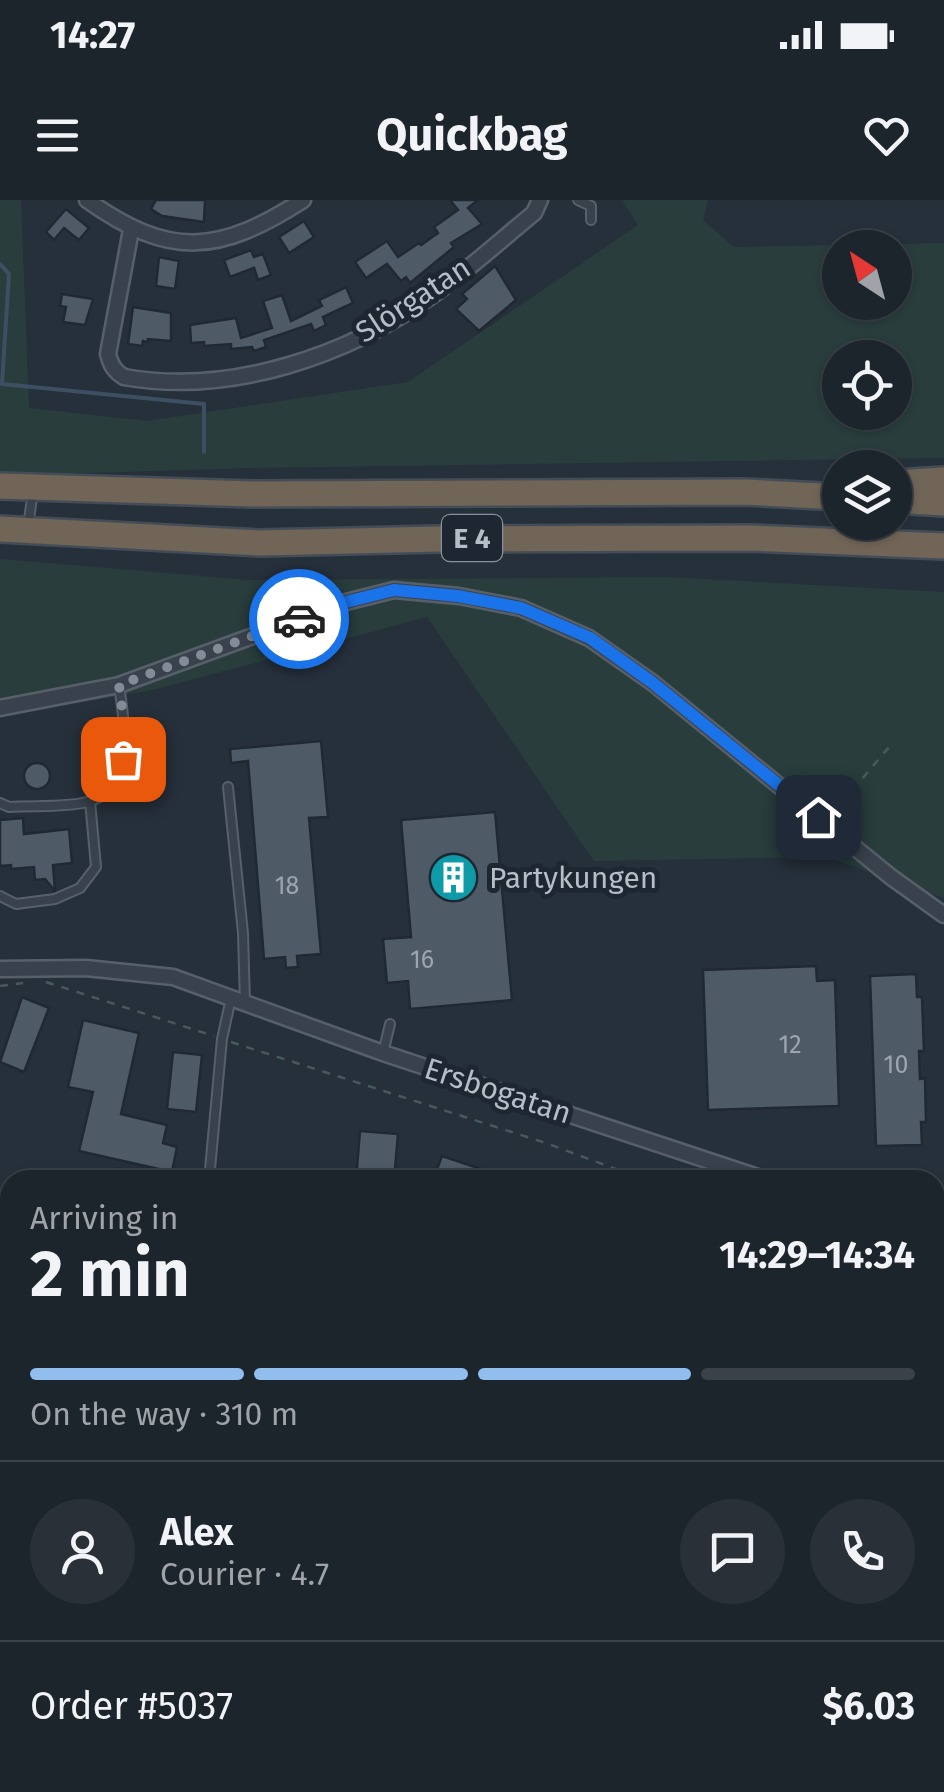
<!DOCTYPE html>
<html lang="en">
<head>
<meta charset="utf-8">
<style>
  :root { --surface:#1c242c; --page:#293038; --text:#f1f3f6; --muted:#a0a4a9; --line:#3a4148; --accent:#92bdef }
  body { margin:0; font-family:"Fira Sans",sans-serif; background:var(--page); color:var(--text); height:100vh; display:flex; flex-direction:column; font-size:38px; white-space:nowrap }
  * { box-sizing:border-box; margin:0 }
  p { font-size:32px; color:var(--muted) }
  .icon { flex:none; width:55px; height:55px; fill:none; stroke:currentColor; stroke-width:2; stroke-linecap:round; stroke-linejoin:round }
  .map { position:relative; flex:1; overflow:hidden }
  .drawer { position:absolute; left:0px; top:970px; width:945px; height:622px; display:flex; flex-direction:column; background:var(--surface); border-radius:30px 30px 0 0; box-shadow:0 2px 8px #0004,0 0 0 2px var(--line) }
  .drawer>* { flex:none }
  .needle { width:65px; rotate:324deg }
  .tools { position:absolute; left:822px; top:30px; display:grid; gap:20px }
  .tools a { display:grid; place-items:center; width:90px; height:90px; border-radius:50%; background:var(--surface); box-shadow:0 2px 8px #0004,0 0 0 2px var(--line); font-size:50px }
  .pin { position:absolute; display:grid; place-items:center; width:85px; height:85px; color:#fff; margin:-42px; border-radius:20px; box-shadow:0 5px 15px #0006 }
  .courier { position:absolute; display:grid; place-items:center; width:100px; height:100px; margin:-50px; border:8px solid #1a73e8; border-radius:50%; background:#fff; color:#222; box-shadow:0 2px 12px #0007 }
  .head em { font-style:normal; font-weight:700 }
  .head div { display:flex; flex-direction:column-reverse }
  .head { display:flex; align-items:center; justify-content:space-between; height:170px; padding:0 30px }
  h1 { font-size:65px; font-weight:700; line-height:75px }
  .bar { display:grid; grid-template-columns:repeat(4,1fr); gap:15px 10px; align-content:center; height:120px; padding:0 30px }
  .bar i { height:12px; border-radius:8px; background:var(--line) }
  .bar .current { background:var(--accent) }
  .bar p { grid-column:span 4 }
  .line { display:flex; align-items:center; gap:25px; padding:0 30px; border-top:2px solid var(--line) }
  .line div { flex:1 }
  .round { display:grid; place-items:center; flex:none; width:105px; height:105px; border-radius:52px; background:var(--page) }
  .status { display:flex; justify-content:space-between; align-items:center; height:70px; padding:0 50px; background:var(--surface); direction:ltr }
  .status svg { height:28px; fill:currentColor }
  header { display:flex; justify-content:space-between; align-items:center; height:130px; padding:0 30px; background:var(--surface); font-size:45px; font-weight:700 }
  .map>svg:first-child { display:block }
  .green { fill:#293d3d; fill-rule:evenodd }
  .lines { fill:none; stroke-linecap:round; stroke-linejoin:round }
  .stream { stroke:#3d4f63; stroke-width:4 }
  .building { fill:#4e5b67; stroke:#202933; stroke-width:2.5 }
  .service-casing { stroke:#57606a; stroke-width:12 }
  .minor-casing { stroke:#57606a; stroke-width:19 }
  .tertiary-casing { stroke:#57606a; stroke-width:22 }
  .motorway-casing { stroke:#444d57; stroke-width:30 }
  .path { stroke:#475a5b; stroke-width:2.5; stroke-dasharray:8 8; stroke-linecap:butt }
  .service { stroke:#39424c; stroke-width:8 }
  .minor { stroke:#39424c; stroke-width:14 }
  .tertiary { stroke:#39424c; stroke-width:18 }
  .motorway { stroke:#716557; stroke-width:25 }
  .done { stroke:#838c96; stroke-width:10; stroke-dasharray:0 18 }
  .route { stroke:#1a73e8; stroke-width:12 }
  .labels { text-anchor:middle; dominant-baseline:central; stroke-width:10; stroke-linejoin:round; paint-order:stroke }
  .number-label { font-size:25px; fill:#9ba4af }
  .shield { fill:#1e2731; stroke:#88909a; stroke-width:2.5 }
  .shield-label { font-size:28px; font-weight:bold; fill:#b5bdc7 }
  .street-label { font-size:30px; fill:#b5bdc7; stroke:#1e2731 }
  .poi-label { font-size:30px; fill:#b5bdc7; stroke:#1e2731; text-anchor:start }
</style>
</head>
<body>
<div class="status"><b>14:27</b><svg viewBox="0 0 49 12"><path d="M0 12V9h3v3zM5 12V6h3v6zM10 12V3h3v9zM15 12V0h3v12zM26 1h20v11H26zM47 4h2v5h-2z"/></svg></div>
<header><svg class="icon" aria-label="menu" viewBox="0 0 24 24"><path d="M4 6h16M4 12h16M4 18h16"/></svg>Quickbag<svg class="icon" aria-label="heart" viewBox="0 0 24 24"><path d="M12 20l-8-8c-3-5 5-10 8-4 3-6 11-1 8 4z"/></svg></header>
<div class="map">
<svg width="944" height="1592" viewBox="0 0 944 1592">
  <rect width="100%" height="100%" fill="#26303b"/>
  <g class="green">
    <path d="M 0,0 L 21,0 L 29,208 L 147,221 L 408,182 L 638,25 L 622,0 L 708,0 L 703,20 L 734,47 L 944,43 L 944,258 L 249,268 L 25,275 L 0,273 ZM 840,48 L 895,48 L 895,102 L 840,102 ZM 840,158 L 895,158 L 895,212 L 840,212 Z"/>
    <polygon points="0,359 249,380 667,377 944,392 944,698 827,657 594,661 427,417 157,489 0,517"/>
    <polygon points="0,1197 10,1214 10,1582 635,1582 650,1592 0,1592"/>
  </g>
  <g class="lines">
    <g class="stream">
      <polyline points="0,64 9,74 2,184 204,204 204,252"/>
      <polyline points="0,1447 4,1447"/>
    </g>
  </g>
  <g class="building">
    <polygon points="156,0 205,0 204,22 162,16 151,9"/>
    <polygon points="450,0 478,0 468,8 482,24 451,43 454,47 410,83 406,77 401,81 387,64 366,78 355,62 387,41 398,57 419,43 421,45 438,33 434,27 458,10"/>
    <polygon points="66,9 89,28 79,40 64,28 54,40 46,32"/>
    <polygon points="304,21 314,37 289,53 279,37"/>
    <polygon points="251,50 254,57 263,54 271,75 258,80 254,68 230,77 224,60"/>
    <polygon points="159,57 179,61 175,89 156,86"/>
    <polygon points="495,66 516,100 479,131 456,109 467,99 462,94"/>
    <polygon points="346,87 353,103 323,117 326,125 314,131 311,124 264,140 266,147 254,151 252,147 231,149 231,144 204,146 204,142 191,143 190,125 236,118 241,138 272,128 263,101 282,95 291,121 322,106 319,100"/>
    <polygon points="62,94 93,99 85,125 63,122 66,107 60,106"/>
    <polygon points="133,107 171,113 171,141 148,139 148,142 143,141 142,146 128,144"/>
    <polygon points="321,541 328,617 309,618 321,754 297,756 298,767 286,768 285,757 264,759 248,561 231,563 230,549"/>
    <circle cx="37" cy="576" r="13"/>
    <polygon points="495,612 512,800 410,809 408,781 387,783 383,739 411,737 401,620"/>
    <polygon points="23,618 24,634 69,629 72,663 53,665 55,691 45,679 35,680 34,667 11,669 11,665 0,666 0,620"/>
    <polygon points="816,766 817,781 835,780 839,906 708,910 703,770"/>
    <polygon points="916,774 917,797 922,797 924,851 919,851 920,879 925,878 926,922 921,922 922,945 876,946 870,776"/>
    <polygon points="22,797 49,808 24,872 0,862"/>
    <polygon points="83,820 139,833 121,914 167,925 163,943 177,947 172,972 79,951 93,892 68,887"/>
    <polygon points="173,852 202,855 196,912 167,909"/>
    <polygon points="360,931 398,934 394,980 356,980"/>
    <polygon points="442,956 508,978 507,980 433,980"/>
  </g>
  <g class="lines">
    <defs>
      <g id="service">
        <polyline points="578,0 591,6 591,20"/>
        <polyline points="28,327 33,291"/>
        <polyline points="228,587 243,733 245,803"/>
        <path d="M 0,603 L 9,607 C 33,605 63,608 87,602 C 137,589 124,522 119,485"/>
        <polyline points="0,696 16,704 55,699 80,688 96,667 90,601"/>
        <polyline points="383,853 390,824"/>
        <polyline points="209,980 222,839 231,798"/>
        <polyline points="0,1212 10,1217"/>
        <polyline points="935,1574 944,1560"/>
        <polyline points="79,1592 79,1582"/>
        <polyline points="923,1592 929,1582"/>
      </g>
      <g id="minor">
        <path d="M 87,0 C 170,59 219,54 303,0"/>
        <path d="M 131,30 L 108,154 C 111,165 114,171 124,177 C 230,196 347,156 433,95 C 468,70 501,40 534,13 L 540,0"/>
        <polyline points="0,508 119,485 346,402 394,390 459,396 521,408 589,438 653,483 891,677 944,715"/>
        <polyline points="0,769 86,768 173,777 383,853 767,980"/>
        <polyline points="935,1032 944,1035"/>
        <polyline points="935,1438 944,1407"/>
        <polyline points="935,1498 944,1507"/>
      </g>
      <g id="tertiary">
        <polyline points="0,1384 10,1399"/>
        <polyline points="185,1582 194,1592"/>
      </g>
      <g id="motorway">
        <polyline points="895,283 944,280"/>
        <polyline points="0,286 252,294 745,292 840,297"/>
        <polyline points="895,300 944,303"/>
        <polyline points="0,329 259,343 440,339 750,338 944,346"/>
      </g>
    </defs>
    <use href="#service" class="service-casing"/>
    <use href="#minor" class="minor-casing"/>
    <use href="#tertiary" class="tertiary-casing"/>
    <use href="#motorway" class="motorway-casing"/>
    <g class="path">
      <polyline points="849,623 856,586 889,547"/>
      <polyline points="46,782 214,836"/>
      <polyline points="0,786 23,783"/>
      <polyline points="231,842 546,943 645,980"/>
      <polyline points="935,1073 944,1076"/>
      <polyline points="361,1582 380,1592"/>
      <polyline points="583,1592 587,1582"/>
    </g>
    <use href="#service" class="service"/>
    <use href="#minor" class="minor"/>
    <use href="#tertiary" class="tertiary"/>
    <use href="#motorway" class="motorway"/>
  </g>
  <g class="lines">
    <polyline class="done" points="123,559 126,538 119,485 299,419"/>
    <polyline class="route" points="299,419 346,402 394,390 458,396 521,408 590,438 653,483 818,617"/>
  </g>
  <defs>
    <symbol id="building-disc" viewBox="-11 -11 22 22"><circle r="9.5" fill="#0f9aa8" stroke="#1e2731"/><path d="M-4-6H4V6H1V3H-1V6H-4ZM-2.5-4.3h1.7v1.8h-1.7ZM.8-4.3h1.7v1.8H.8ZM-2.5-1h1.7V.8h-1.7ZM.8-1h1.7V.8H.8Z" fill="#fff"/></symbol>
  </defs>
  <g fill-rule="evenodd">
    <use href="#building-disc" x="426" y="650" width="55" height="55"/>
  </g>
  <g class="labels">
    <g class="number-label">
      <text x="287" y="686">18</text>
      <text x="422" y="760">16</text>
      <text x="790" y="845">12</text>
      <text x="896" y="865">10</text>
    </g>
    <rect class="shield" x="442" y="315" width="60" height="46" rx="8"/>
    <g class="shield-label">
      <text x="472" y="338">E 4</text>
    </g>
    <g class="street-label">
      <text transform="translate(413 100) rotate(-33)">Slörgatan</text>
      <text transform="translate(498 891) rotate(18)">Ersbogatan</text>
    </g>
    <g class="poi-label">
      <text x="489" y="678">Partykungen</text>
    </g>
  </g>
</svg>
<div class="tools">
<a><svg class="needle" viewBox="-14 -14 28 28"><path d="M0-13l5 13h-10z" fill="#e53935"/><path d="M0 13l5-13h-10z" fill="#a0a4a9"/></svg></a>
<a><svg class="icon" aria-label="locate" viewBox="0 0 24 24"><circle cx="12" cy="12" r="6"/><path d="M12 2v4M12 18v4M2 12h4M18 12h4"/></svg></a>
<a><svg class="icon" aria-label="layers" viewBox="0 0 24 24"><path d="M12 4l9 5-9 5-9-5zM3 14l9 5 9-5"/></svg></a>
</div>
<div class="pin" style="left:123px;top:559px;background:#ea580c"><svg class="icon" aria-label="bag" viewBox="0 0 24 24"><path d="M5 8h14l-1 12H6zM9 8a3 3 0 0 1 6 0"/></svg></div>
<div class="pin" style="left:818px;top:617px;background:#1f2937"><svg class="icon" aria-label="home" viewBox="0 0 24 24"><path d="M3 11l9-7 9 7M6 9v11h12V9"/></svg></div>
<div class="courier" style="left:299px;top:419px"><svg class="icon" aria-label="car" viewBox="0 0 24 24"><path d="M5 17H2v-5l4-1 3-4h7l3 4 3 1v5h-3M9 17h6M6 11h13"/><circle cx="7" cy="17" r="2"/><circle cx="17" cy="17" r="2"/></svg></div>
<section class="drawer">
<div class="head"><div><h1>2 min</h1><p>Arriving in</p></div><em>14:29–14:34</em></div>
<div class="bar"><i class="current"></i><i class="current"></i><i class="current"></i><i></i><p>On the way · 310 m</p></div>
<div class="line" style="height:180px"><a class="round"><svg class="icon" aria-label="person" viewBox="0 0 24 24"><circle cx="12" cy="8" r="4"/><path d="M4 21q1-7 8-7t8 7"/></svg></a><div><b>Alex</b><p>Courier · 4.7</p></div><a class="round"><svg class="icon" aria-label="chat" viewBox="0 0 24 24"><path d="M4 5h16v11H9l-5 4z"/></svg></a><a class="round"><svg class="icon" aria-label="phone" viewBox="0 0 24 24"><path d="M5 4h4l2 5-3 2q2 4 5 5l2-3 5 2v4C11 20 4 13 5 4z"/></svg></a></div>
<div class="line" style="height:130px"><div>Order #5037</div><b>$6.03</b></div>
</section>
</div>
</body>
</html>
